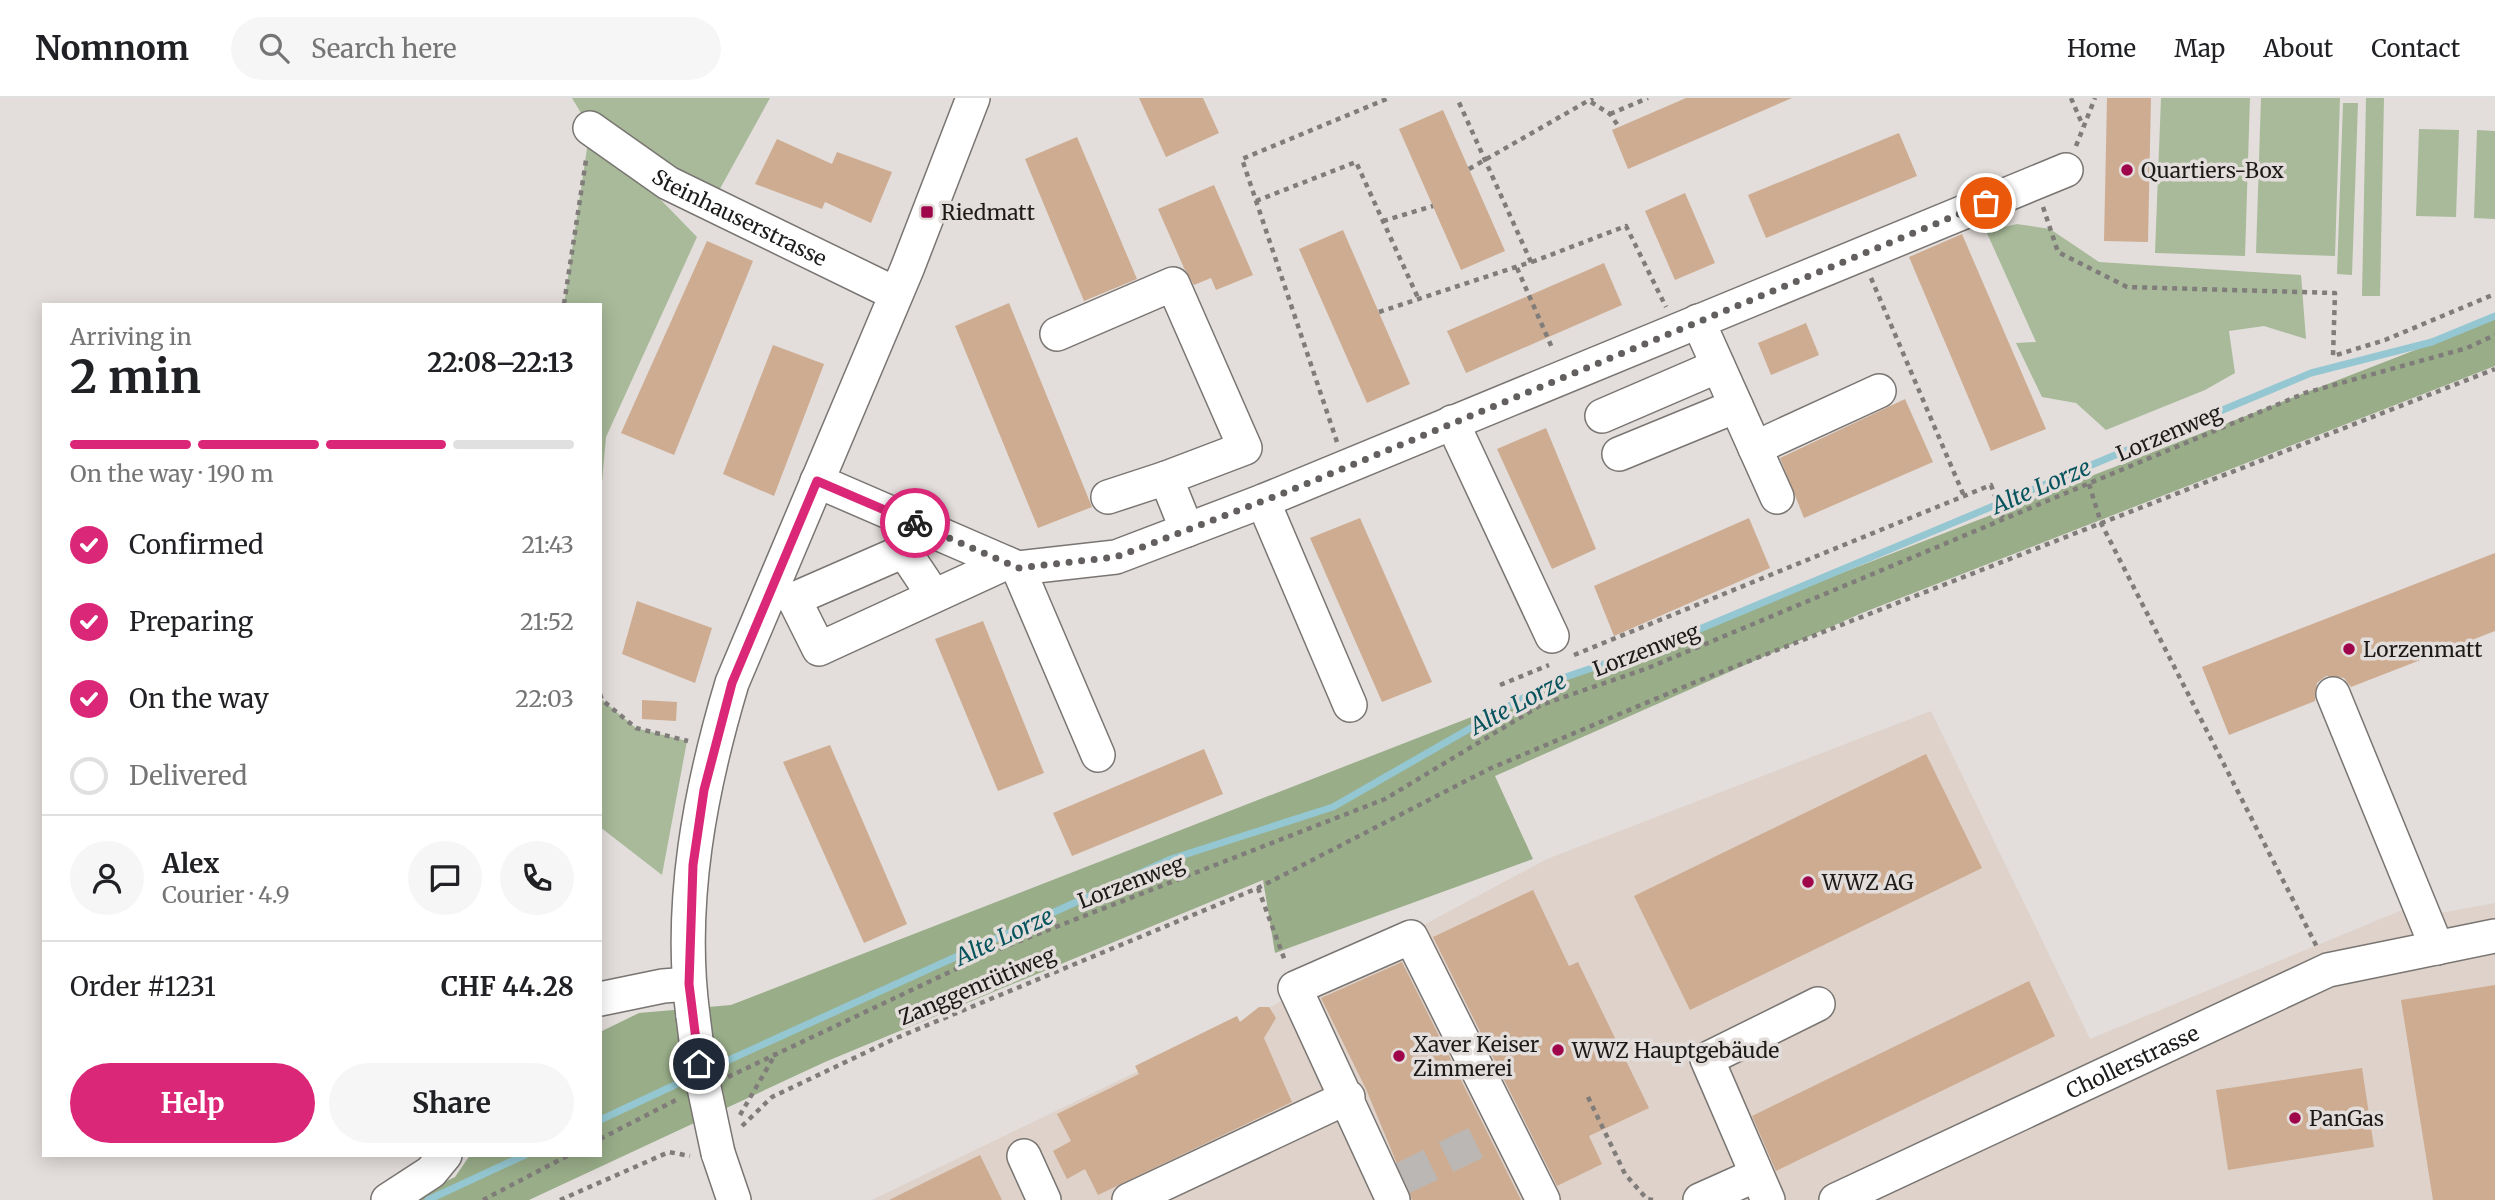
<!DOCTYPE html>
<html lang="en">
<head>
<meta charset="utf-8">
<style>
  :root { --surface:#fff; --page:#f6f6f6; --text:#202124; --muted:#757577; --line:#e0e0e0; --accent:#db2777 }
  body { margin:0; font-family:Merriweather,serif; background:var(--page); color:var(--text); height:100vh; display:flex; flex-direction:column; font-size:26px; white-space:nowrap }
  * { box-sizing:border-box; margin:0 }
  p { font-size:23px; color:var(--muted) }
  .icon { flex:none; width:38px; height:38px; fill:none; stroke:currentColor; stroke-width:2; stroke-linecap:round; stroke-linejoin:round }
  .map { position:relative; flex:1; overflow:hidden }
  .panel { position:absolute; left:42px; top:205px; width:560px; height:854px; display:flex; flex-direction:column; background:var(--surface); border-radius:0px; box-shadow:0 4px 18px #0003 }
  .panel>* { flex:none }
  .pin { position:absolute; display:grid; place-items:center; width:60px; height:60px; color:#fff; margin:-30px; border:4px solid #fff; border-radius:50%; box-shadow:0 2px 7px #0007 }
  .courier { position:absolute; display:grid; place-items:center; width:70px; height:70px; margin:-35px; border:5px solid #db2777; border-radius:50%; background:#fff; color:#222; box-shadow:0 2px 9px #0007 }
  .overview em { font-style:normal; font-weight:700 }
  .overview div { display:flex; flex-direction:column-reverse }
  .overview { display:flex; align-items:center; justify-content:space-between; height:119px; padding:0 28px }
  h1 { font-size:46px; font-weight:700; line-height:52px }
  .bar { display:grid; grid-template-columns:repeat(4,1fr); gap:10px 7px; align-content:center; height:84px; padding:0 28px }
  .bar i { height:9px; border-radius:5px; background:var(--line) }
  .bar .selected { background:var(--accent) }
  .bar p { grid-column:span 4 }
  .line { display:flex; align-items:center; gap:18px; padding:0 28px; border-top:2px solid var(--line) }
  .line div { flex:1 }
  .round { display:grid; place-items:center; flex:none; width:74px; height:74px; border-radius:37px; background:var(--page) }
  ol { padding:0 28px; list-style:none }
  li { display:flex; align-items:center; gap:21px; height:77px }
  li p { margin-inline-start:auto }
  li .icon { padding:7px; border-radius:50%; background:var(--accent); color:#fff; stroke-width:4 }
  li:last-child { color:var(--muted) }
  li i { width:38px; height:38px; border:4px solid var(--line); border-radius:50% }
  .primary-button { display:flex; gap:14px; margin-top:auto; padding:14px 28px }
  .primary-button a { flex:1; height:80px; border-radius:42px; background:var(--accent); color:#fff; font-size:28px; font-weight:700; line-height:80px; text-align:center }
  .primary-button a+a { background:var(--page); color:var(--text) }
  header { display:flex; align-items:center; gap:42px; box-sizing:border-box; height:98px; padding:0 35px; background:var(--surface); border-bottom:2px solid var(--line) }
  header strong { font-size:33px }
  nav { display:flex; gap:38px; margin-inline-start:auto; font-size:24px }
  .search { width:490px; height:63px; background:var(--page); display:flex; align-items:center; gap:18px; box-sizing:border-box; padding:0 24px; border-radius:38px; color:var(--muted); font-size:26px }
  .map>svg:first-child { display:block }
  .built { fill:#ded2ca }
  .green { fill:#a8ba9a }
  .forest { fill:#99ad89 }
  .lines { fill:none; stroke-linecap:round; stroke-linejoin:round }
  .stream { stroke:#94c7d1; stroke-width:7 }
  .building { fill:#ceac91 }
  .minor-tunnel { stroke:#bbb7b4; stroke-width:33; stroke-dasharray:33 17; stroke-linecap:butt }
  .minor-casing { stroke:#797572; stroke-width:36 }
  .path { stroke:#7f7c7a; stroke-width:4.5; stroke-dasharray:5 5; stroke-linecap:butt }
  .minor { stroke:#fff; stroke-width:33 }
  .minor-bridge-casing { stroke:#797572; stroke-width:36; stroke-linecap:butt }
  .minor-bridge { stroke:#fff; stroke-width:33 }
  .done { stroke:#625f5e; stroke-width:7; stroke-dasharray:0 12.6 }
  .route { stroke:#db2777; stroke-width:9 }
  .poi-dot { fill:#9f054b; stroke:#e3dedb; stroke-width:2.5 }
  .labels { text-anchor:middle; dominant-baseline:central; stroke-width:7; stroke-linejoin:round; paint-order:stroke }
  .poi-label { font-size:21px; fill:#1d1b1a; stroke:#e3dedb; text-anchor:start }
  .street-label { font-size:21px; fill:#1d1b1a; stroke:#e3dedb }
  .water-label { font-size:23px; font-style:italic; fill:#07535e; stroke:#e3dedb }
</style>
</head>
<body>
<header>
<strong>Nomnom</strong>
<div class="search"><svg class="icon" aria-label="search" viewBox="0 0 24 24"><circle cx="10" cy="10" r="6"/><path d="M15 15l6 6"/></svg>Search here</div>
<nav><a>Home</a><a>Map</a><a>About</a><a>Contact</a></nav>
</header>
<div class="map">
<svg width="2495" height="1102" viewBox="0 0 2495 1102">
  <rect width="100%" height="100%" fill="#e3dedb"/>
  <polygon class="built" points="1931,613 2090,941 2412,808 2418,819 2495,805 2495,1102 872,1102 1270,909 1547,761"/>
  <g class="green">
    <polygon points="572,0 770,0 711,107 594,33 697,139 606,339 600,407 600,206 564,206 590,30"/>
    <polygon points="2161,0 2250,0 2245,158 2155,155"/>
    <polygon points="2261,0 2340,0 2335,158 2256,155"/>
    <polygon points="2366,0 2384,0 2380,198 2362,198"/>
    <polygon points="2343,5 2358,5 2352,177 2337,176"/>
    <polygon points="2419,31 2459,32 2456,119 2416,118"/>
    <polygon points="2477,32 2495,33 2495,121 2474,120"/>
    <polygon points="2017,126 2050,131 2099,164 2301,177 2306,241 2264,228 2229,233 2235,275 2205,292 2106,332 2076,305 2042,299 2016,245 2036,244 1986,133"/>
    <polygon points="600,596 602,602 636,630 687,643 662,777 600,729"/>
  </g>
  <polygon class="forest" points="2495,221 2495,268 1862,515 1495,678 1533,761 1275,855 1263,782 825,964 529,1102 406,1102 455,1079 470,1057 600,1057 600,934 639,915 731,907"/>
  <g class="lines">
    <g class="stream">
      <polyline points="709,971 1171,761 1333,709 1551,584 1671,543 2311,275 2432,244 2495,218"/>
      <polyline points="600,1022 692,979"/>
      <polyline points="428,1102 525,1057"/>
    </g>
  </g>
  <g class="building">
    <polygon points="1139,0 1203,0 1219,35 1166,59"/>
    <polygon points="1686,0 1792,0 1628,71 1612,32"/>
    <polygon points="2107,0 2151,0 2148,144 2104,143"/>
    <polygon points="1443,12 1505,153 1461,172 1399,31"/>
    <polygon points="1899,35 1917,78 1766,140 1748,97"/>
    <polygon points="1077,39 1137,181 1084,203 1025,61"/>
    <polygon points="777,41 832,66 837,54 892,74 871,125 825,104 822,111 755,86"/>
    <polygon points="1214,87 1253,177 1216,192 1211,180 1194,187 1184,170 1158,111"/>
    <polygon points="1685,95 1715,165 1675,182 1645,113"/>
    <polygon points="1343,132 1410,286 1367,305 1299,151"/>
    <polygon points="1962,136 2046,331 1991,353 1909,159"/>
    <polygon points="707,143 753,163 674,357 621,335"/>
    <polygon points="1604,165 1622,207 1466,275 1447,233"/>
    <polygon points="1009,205 1092,409 1038,430 955,228"/>
    <polygon points="1806,225 1819,257 1771,277 1758,245"/>
    <polygon points="773,247 824,266 774,398 723,376"/>
    <polygon points="1905,301 1933,364 1804,420 1780,360"/>
    <polygon points="1546,330 1596,451 1552,471 1497,351"/>
    <polygon points="1360,420 1432,584 1382,604 1310,440"/>
    <polygon points="1749,420 1770,470 1614,538 1594,488"/>
    <polygon points="2495,455 2495,533 2351,589 2344,580 2326,578 2317,585 2315,603 2229,637 2202,569"/>
    <polygon points="637,503 712,530 695,585 622,556"/>
    <polygon points="983,523 1044,675 998,693 935,541"/>
    <polygon points="642,602 677,604 676,623 642,621"/>
    <polygon points="830,647 907,826 864,845 783,664"/>
    <polygon points="1204,651 1223,696 1072,758 1053,715"/>
    <polygon points="1926,656 1982,770 1690,912 1634,798"/>
    <polygon points="1533,792 1569,868 1578,864 1649,1010 1589,1038 1602,1066 1557,1088 1433,839"/>
    <polygon points="1402,864 1521,1102 1412,1102 1366,991 1321,900"/>
    <polygon points="2029,883 2055,938 1776,1073 1752,1018"/>
    <polygon points="2495,887 2495,1102 2433,1102 2401,902"/>
    <polygon points="1259,909 1269,909 1276,920 1264,940 1292,1004 1098,1097 1085,1071 1067,1081 1053,1053 1071,1043 1057,1016 1139,976 1135,968 1237,918 1240,924"/>
    <polygon points="2362,970 2374,1049 2228,1072 2216,992"/>
    <polygon points="980,1057 1002,1102 889,1102"/>
  </g>
  <g class="lines">
    <polyline class="minor-tunnel" points="1401,1081 1494,1036"/>
    <defs>
      <g id="minor">
        <path id="s1" d="M 590,30 L 668,85 L 896,196"/>
        <polyline points="1698,223 1777,399"/>
        <polyline points="1057,236 1173,186 1245,350 1166,380 1187,432"/>
        <polyline points="1602,318 1718,268"/>
        <polyline points="1452,324 1552,538"/>
        <polyline points="1755,350 1879,293"/>
        <polyline points="1619,356 1736,308"/>
        <polyline points="817,383 1018,470 1116,459 1263,403 2066,72"/>
        <polyline points="1108,399 1166,380"/>
        <polyline points="1263,403 1350,607"/>
        <polyline points="1018,470 1098,657"/>
        <polyline points="934,498 904,453 794,501 819,551 1006,465"/>
        <polyline points="2333,596 2437,850"/>
        <polyline points="600,901 663,888 689,886"/>
        <path d="M 693,918 C 678,807 700,692 732,585 L 907,171 L 973,0"/>
        <polyline points="718,1055 734,1102"/>
        <polyline points="1024,1058 1044,1102"/>
        <polyline points="388,1102 431,1074 445,1057"/>
        <polyline points="1129,1102 1348,999"/>
        <polyline points="1393,1102 1295,890 1411,839 1543,1102"/>
        <polyline points="1700,1102 1756,1077"/>
        <polyline points="1768,1102 1707,961 1818,906"/>
        <path id="s2" d="M 1836,1102 L 2328,872 L 2495,838"/>
      </g>
    </defs>
    <use href="#minor" class="minor-casing"/>
    <g class="path">
      <polyline points="2071,0 2083,28"/>
      <polyline points="1591,4 1610,16 1619,29"/>
      <polyline points="1610,16 1648,0"/>
      <polyline points="2076,48 2095,0"/>
      <polyline points="1469,71 1593,0"/>
      <polyline points="1256,103 1356,64 1419,202"/>
      <polyline points="2043,109 2058,154 2127,189 2335,195 2333,258 2385,242 2495,196"/>
      <polyline points="1383,123 1433,108"/>
      <polyline points="1532,164 1626,128 1666,209"/>
      <polyline points="1517,170 1553,252"/>
      <polyline points="1871,180 1964,398"/>
      <polyline points="564,206 586,62"/>
      <polyline points="1379,214 1531,164 1457,0"/>
      <polyline points="1337,344 1242,61 1389,0"/>
      <polyline points="2089,386 2101,425 2317,849"/>
      <polyline points="1574,557 1991,387 2003,420"/>
      <polyline points="1500,587 1549,567"/>
      <polyline points="600,596 602,602 636,630 688,643"/>
      <polyline points="1258,790 1285,863"/>
      <polyline points="728,979 994,853 1385,701 1541,607 1648,570 2305,295 2467,250 2495,237"/>
      <polyline points="1588,999 1625,1076 1647,1101 1653,1102"/>
      <polyline points="740,1017 776,955"/>
      <polyline points="742,1028 772,999 894,941 1258,790 1489,671 1698,583 2495,271"/>
      <polyline points="600,1041 678,1001"/>
      <polyline points="483,1102 569,1057"/>
      <polyline points="560,1102 669,1054 690,1058"/>
    </g>
    <use href="#minor" class="minor"/>
    <defs>
      <polyline id="minor-bridge" points="693,918 699,966 718,1055"/>
    </defs>
    <use href="#minor-bridge" class="minor-bridge-casing"/>
    <use href="#minor-bridge" class="minor-bridge"/>
  </g>
  <g class="lines">
    <polyline class="done" points="915,425 1018,470 1116,459 1284,395 1986,105"/>
    <polyline class="route" points="699,966 689,886 693,767 704,692 732,585 817,383 915,425"/>
  </g>
  <g class="poi-dot">
    <circle cx="2127" cy="72" r="7"/>
    <rect x="920" y="107" width="14" height="14" rx="3.5"/>
    <circle cx="2349" cy="551" r="7"/>
    <circle cx="1808" cy="784" r="7"/>
    <circle cx="1558" cy="952" r="7"/>
    <circle cx="1399" cy="958" r="7"/>
    <circle cx="2295" cy="1020" r="7"/>
  </g>
  <g class="labels">
    <g class="poi-label">
      <text x="2141" y="72">Quartiers-Box</text>
      <text x="941" y="114">Riedmatt</text>
      <text x="2363" y="551">Lorzenmatt</text>
      <text x="1822" y="784">WWZ AG</text>
      <text x="1413" y="946">Xaver Keiser<tspan x="1413" dy="24">Zimmerei</tspan></text>
      <text x="1572" y="952">WWZ Hauptgebäude</text>
      <text x="2309" y="1020">PanGas</text>
    </g>
    <g class="street-label">
      <text stroke="none"><textPath href="#s1" startOffset="175">Steinhauserstrasse</textPath></text>
      <text transform="translate(2169 335) rotate(-23)">Lorzenweg</text>
      <text transform="translate(1646 552) rotate(-21)">Lorzenweg</text>
      <text transform="translate(1131 784) rotate(-21)">Lorzenweg</text>
      <text transform="translate(977 888) rotate(-23)">Zanggenrütiweg</text>
      <text stroke="none"><textPath href="#s2" startOffset="327">Chollerstrasse</textPath></text>
    </g>
    <g class="water-label">
      <text transform="translate(2041 388) rotate(-23)">Alte Lorze</text>
      <text transform="translate(1518 605) rotate(-28)">Alte Lorze</text>
      <text transform="translate(1004 838) rotate(-25)">Alte Lorze</text>
    </g>
  </g>
</svg>
<div class="pin" style="left:1986px;top:105px;background:#ea580c"><svg class="icon" aria-label="bag" viewBox="0 0 24 24"><path d="M5 8h14l-1 12H6zM9 8a3 3 0 0 1 6 0"/></svg></div>
<div class="pin" style="left:699px;top:966px;background:#1f2937"><svg class="icon" aria-label="home" viewBox="0 0 24 24"><path d="M3 11l9-7 9 7M6 9v11h12V9"/></svg></div>
<div class="courier" style="left:915px;top:425px"><svg class="icon" aria-label="bike" viewBox="0 0 24 24"><circle cx="6" cy="16" r="4"/><circle cx="18" cy="16" r="4"/><path d="M6 16l4-8h5l3 8M10 8l3 8H6M13 5h3"/></svg></div>
<section class="panel">
<div class="overview"><div><h1>2 min</h1><p>Arriving in</p></div><em>22:08–22:13</em></div>
<div class="bar"><i class="selected"></i><i class="selected"></i><i class="selected"></i><i></i><p>On the way · 190 m</p></div>
<ol>
<li><svg class="icon" aria-label="check" viewBox="0 0 24 24"><path d="M5 12l5 5 9-10"/></svg>Confirmed<p>21:43</p></li>
<li><svg class="icon" aria-label="check" viewBox="0 0 24 24"><path d="M5 12l5 5 9-10"/></svg>Preparing<p>21:52</p></li>
<li><svg class="icon" aria-label="check" viewBox="0 0 24 24"><path d="M5 12l5 5 9-10"/></svg>On the way<p>22:03</p></li>
<li><i></i>Delivered</li>
</ol>
<div class="line" style="height:126px"><a class="round"><svg class="icon" aria-label="person" viewBox="0 0 24 24"><circle cx="12" cy="8" r="4"/><path d="M4 21q1-7 8-7t8 7"/></svg></a><div><b>Alex</b><p>Courier · 4.9</p></div><a class="round"><svg class="icon" aria-label="chat" viewBox="0 0 24 24"><path d="M4 5h16v11H9l-5 4z"/></svg></a><a class="round"><svg class="icon" aria-label="phone" viewBox="0 0 24 24"><path d="M5 4h4l2 5-3 2q2 4 5 5l2-3 5 2v4C11 20 4 13 5 4z"/></svg></a></div>
<div class="line" style="height:91px"><div>Order #1231</div><b>CHF 44.28</b></div>
<div class="primary-button"><a>Help</a><a>Share</a></div>
</section>
</div>
</body>
</html>
